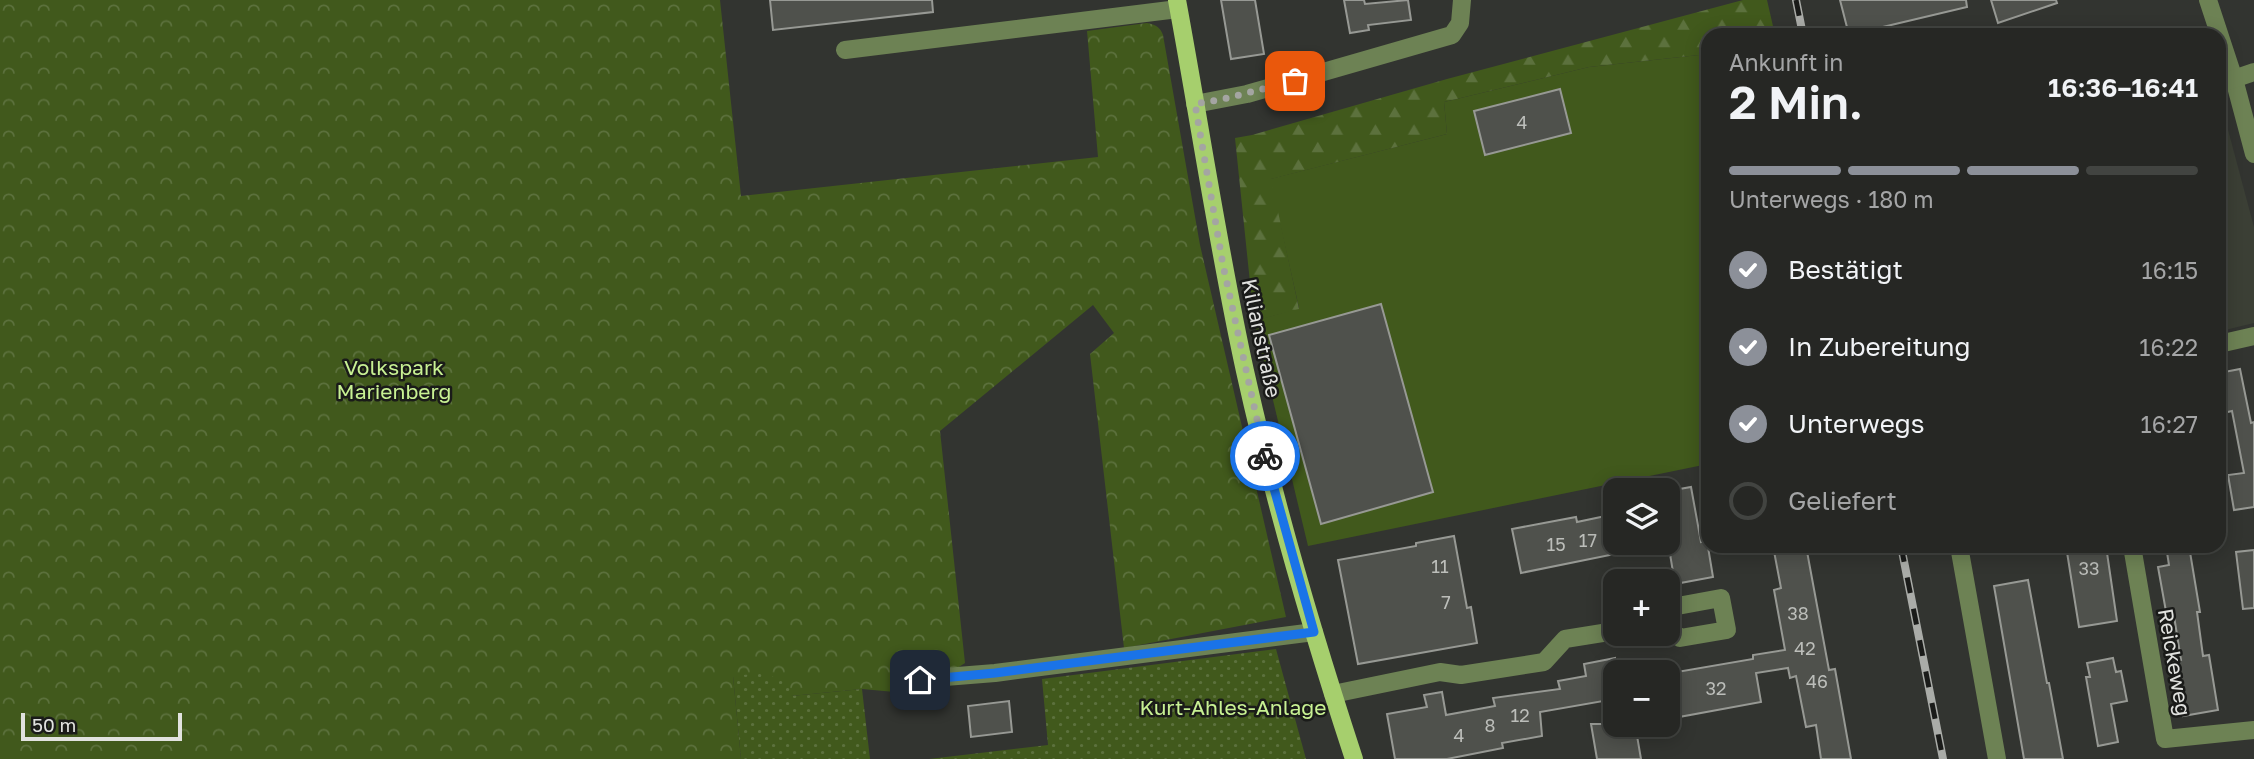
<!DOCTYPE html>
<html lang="de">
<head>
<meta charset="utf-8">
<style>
  :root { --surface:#262724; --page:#2e2f2c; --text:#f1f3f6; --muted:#a4a5a6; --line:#424441; --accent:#8c9099 }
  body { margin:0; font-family:"Golos Text",sans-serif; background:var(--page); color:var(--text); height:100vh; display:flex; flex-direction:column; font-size:26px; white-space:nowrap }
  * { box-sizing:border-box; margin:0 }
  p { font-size:23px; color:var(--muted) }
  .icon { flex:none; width:38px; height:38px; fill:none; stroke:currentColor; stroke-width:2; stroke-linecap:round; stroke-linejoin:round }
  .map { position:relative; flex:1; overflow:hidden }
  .sheet { position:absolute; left:1701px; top:28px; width:525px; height:525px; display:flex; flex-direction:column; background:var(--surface); border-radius:21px; box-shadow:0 4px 18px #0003,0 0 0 2px var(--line) }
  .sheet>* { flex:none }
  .buttons { position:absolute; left:1603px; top:478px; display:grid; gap:14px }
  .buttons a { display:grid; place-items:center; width:77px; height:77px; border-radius:14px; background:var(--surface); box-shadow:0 4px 18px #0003,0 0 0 2px var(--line); font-size:35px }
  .scale { position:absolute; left:21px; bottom:18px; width:161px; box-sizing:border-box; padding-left:7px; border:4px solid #e1e2df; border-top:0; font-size:19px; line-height:24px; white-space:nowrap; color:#e1e2df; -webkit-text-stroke:5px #1a1b19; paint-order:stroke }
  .pin { position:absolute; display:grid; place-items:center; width:60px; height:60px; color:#fff; margin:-30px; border-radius:14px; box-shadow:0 4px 10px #0006 }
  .courier { position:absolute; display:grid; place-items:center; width:70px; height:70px; margin:-35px; border:5px solid #1a73e8; border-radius:50%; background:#fff; color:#222; box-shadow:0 2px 9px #0007 }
  .overview em { font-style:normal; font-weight:600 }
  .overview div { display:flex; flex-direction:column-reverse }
  .overview { display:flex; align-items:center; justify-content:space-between; height:119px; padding:0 28px }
  h1 { font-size:46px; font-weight:600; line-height:52px }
  .bar { display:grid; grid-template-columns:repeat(4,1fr); gap:10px 7px; align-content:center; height:84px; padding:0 28px }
  .bar i { height:9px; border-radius:5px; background:var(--line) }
  .bar .selected { background:var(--accent) }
  .bar p { grid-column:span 4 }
  ol { padding:0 28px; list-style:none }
  li { display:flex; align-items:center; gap:21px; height:77px }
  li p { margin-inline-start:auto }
  li .icon { padding:7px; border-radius:50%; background:var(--accent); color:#fff; stroke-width:4 }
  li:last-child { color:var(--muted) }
  li i { width:38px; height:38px; border:4px solid var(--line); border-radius:50% }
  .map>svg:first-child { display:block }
  .built { fill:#3b3f35 }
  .grass { fill:#41591c }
  .forest { fill:url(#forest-firs) }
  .park { fill:url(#park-crowns) }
  .garden { fill:url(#garden-dots) }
  .building { fill:#4f514c; stroke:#979994; stroke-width:2 }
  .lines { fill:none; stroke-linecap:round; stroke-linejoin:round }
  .minor { stroke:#6d8254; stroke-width:18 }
  .major { stroke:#a6cf6d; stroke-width:18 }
  .rail-casing { stroke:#aaaca8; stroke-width:8 }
  .rail { stroke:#1a1b19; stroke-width:5; stroke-dasharray:16; stroke-linecap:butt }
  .done { stroke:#a4a5a2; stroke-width:7; stroke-dasharray:0 12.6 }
  .route { stroke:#1a73e8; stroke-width:9 }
  .labels { text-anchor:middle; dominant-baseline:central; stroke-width:5; stroke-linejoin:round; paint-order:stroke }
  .number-label { font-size:18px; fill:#bcbeba }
  .street-label { font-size:21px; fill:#e1e2df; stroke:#1a1b19 }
  .park-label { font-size:21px; fill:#c8f193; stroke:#1a1b19 }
</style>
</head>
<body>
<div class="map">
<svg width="2254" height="759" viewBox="0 0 2254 759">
  <defs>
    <pattern id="forest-firs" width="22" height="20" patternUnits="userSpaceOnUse" patternTransform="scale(1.75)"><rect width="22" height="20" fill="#41591c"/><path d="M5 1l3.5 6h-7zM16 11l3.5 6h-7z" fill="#5c713d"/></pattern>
    <pattern id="park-crowns" width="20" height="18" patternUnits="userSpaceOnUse" patternTransform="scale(1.75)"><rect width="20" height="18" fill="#41591c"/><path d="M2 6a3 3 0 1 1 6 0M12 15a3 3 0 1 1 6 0" fill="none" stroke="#5c713d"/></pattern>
    <pattern id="garden-dots" width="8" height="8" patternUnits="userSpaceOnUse" patternTransform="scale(1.75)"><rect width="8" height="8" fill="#41591c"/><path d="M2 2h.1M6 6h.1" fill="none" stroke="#5c713d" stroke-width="1.8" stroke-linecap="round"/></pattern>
  </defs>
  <rect width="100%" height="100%" fill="#323430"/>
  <polygon class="built" points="2219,107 2223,111 2254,227 2254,323 2221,331 2219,323"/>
  <polygon class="grass" points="1708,54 1708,464 1308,546 1254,321 1299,308 1270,179 1447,134 1444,102 1589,67"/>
  <polygon class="forest" points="1743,0 1767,0 1775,35 1708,35 1708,54 1589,67 1444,102 1447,134 1271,179 1299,309 1254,321 1235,138 1252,135 1447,79"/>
  <path class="park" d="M 0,0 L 720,0 L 741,196 L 1098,157 L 1087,31 L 1147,23 C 1156,25 1160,27 1163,35 L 1200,245 L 1286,617 L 1124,648 L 1090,354 L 1114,333 L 1093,305 L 940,431 L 965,663 L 917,694 L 862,689 L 791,696 L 733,676 L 741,759 L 0,759 Z"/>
  <g class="garden">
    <polygon points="1276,649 1306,759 929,759 1048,745 1042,679"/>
    <polygon points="763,673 789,683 791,696 862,689 870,759 741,759 733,676"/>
  </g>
  <g class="building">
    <polygon points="770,0 932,0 933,12 773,30"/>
    <polygon points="1221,0 1255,0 1264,54 1231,59"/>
    <polygon points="1344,0 1364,0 1365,4 1408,0 1411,20 1368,25 1369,30 1350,33"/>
    <polygon points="1840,0 1966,0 1967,7 1849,35"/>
    <polygon points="1991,0 2056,0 2057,3 1998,23"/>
    <polygon points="1560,89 1571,133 1485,155 1474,111"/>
    <polygon points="1381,304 1433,492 1321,524 1269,335"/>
    <polygon points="2240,369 2251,423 2254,422 2254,507 2234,510 2228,475 2244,473 2232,411 2219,414 2219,373"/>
    <polygon points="1691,487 1701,542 1707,541 1713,577 1675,584 1668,542 1668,491"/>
    <polygon points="1615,514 1615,554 1521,573 1512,529 1576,517 1577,522"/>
    <polygon points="1454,536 1467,608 1471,607 1477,643 1358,664 1338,560 1416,546 1416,543"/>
    <polygon points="1773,546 1806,546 1829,670 1835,669 1851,759 1821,759 1816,725 1806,727 1796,676 1790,678 1788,668 1756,673 1761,702 1679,717 1671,673 1753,659 1753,655 1785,650 1774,590 1781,588"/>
    <polygon points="2066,546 2106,546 2117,621 2079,627"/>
    <polygon points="2166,546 2189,546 2200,612 2197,612 2203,656 2209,655 2218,710 2183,716 2174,661 2181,660 2174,616 2167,617 2158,567 2169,565"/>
    <polygon points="2254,550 2254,608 2243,609 2236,552"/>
    <polygon points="2028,580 2047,683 2049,683 2063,759 2024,759 1994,586"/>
    <polygon points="1615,658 1615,699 1540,712 1542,736 1502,743 1503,748 1447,759 1395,759 1387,714 1427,707 1424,695 1442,692 1446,715 1495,706 1493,698 1560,689 1558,681 1586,676 1584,664"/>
    <polygon points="2113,658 2116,672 2121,671 2127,701 2111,704 2118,742 2098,746 2086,677 2090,677 2087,663"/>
    <polygon points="1009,701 1012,732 971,737 968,706"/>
    <polygon points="1591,724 1635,724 1641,759 1597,759"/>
  </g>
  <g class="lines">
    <g class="minor">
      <polyline points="2208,0 2234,79 2254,154"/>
      <polyline points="845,50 1178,9"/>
      <polyline points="2219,84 2254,72"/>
      <polyline points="1195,104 1247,94 1452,35 1460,23 1462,0"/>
      <polyline points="2219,344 2254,336"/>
      <polyline points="1959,546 1997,759"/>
      <polyline points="2132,546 2165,739 2254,730"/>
      <polyline points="1668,613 1672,607 1721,598 1727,630 1680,638 1668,628"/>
      <polyline points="920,679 995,673 1314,632"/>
      <polyline points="1333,694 1440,672 1461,675 1544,662 1565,639 1615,631"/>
    </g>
    <path class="major" d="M 1177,0 C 1200,124 1218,248 1245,371 C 1274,502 1312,631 1354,759"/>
    <defs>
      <g id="rail">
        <polyline points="1796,0 1803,35"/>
        <polyline points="1901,546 1943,759"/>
      </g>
    </defs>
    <use href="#rail" class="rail-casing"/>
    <use href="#rail" class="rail"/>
  </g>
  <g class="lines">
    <polyline class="done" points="1265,456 1223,265 1195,104 1223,99 1295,81"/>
    <polyline class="route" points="920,680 995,673 1314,632 1265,456"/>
  </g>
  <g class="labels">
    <g class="number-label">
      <text x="1522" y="122">4</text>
      <text x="1588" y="540">17</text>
      <text x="1556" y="544">15</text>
      <text x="1440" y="566">11</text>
      <text x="2089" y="568">33</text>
      <text x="1446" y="602">7</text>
      <text x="1798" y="613">38</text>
      <text x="1805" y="648">42</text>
      <text x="1817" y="681">46</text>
      <text x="1716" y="688">32</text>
      <text x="1520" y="715">12</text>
      <text x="1490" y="725">8</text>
      <text x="1459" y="735">4</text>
    </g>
    <g class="street-label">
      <text transform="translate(1262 338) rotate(78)">Kilianstraße</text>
      <text transform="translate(2175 662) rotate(80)">Reickeweg</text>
    </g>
    <g class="park-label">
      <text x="394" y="367">Volkspark<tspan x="394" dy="24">Marienberg</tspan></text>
      <text x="1233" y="707">Kurt-Ahles-Anlage</text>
    </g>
  </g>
</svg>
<div class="buttons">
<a><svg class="icon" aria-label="layers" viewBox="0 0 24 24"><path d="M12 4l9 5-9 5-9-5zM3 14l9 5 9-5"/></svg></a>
<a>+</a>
<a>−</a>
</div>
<div class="scale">50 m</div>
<div class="pin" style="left:1295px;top:81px;background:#ea580c"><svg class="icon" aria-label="bag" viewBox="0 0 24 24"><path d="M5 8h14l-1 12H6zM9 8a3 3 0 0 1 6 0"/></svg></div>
<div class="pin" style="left:920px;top:680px;background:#1f2937"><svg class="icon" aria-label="home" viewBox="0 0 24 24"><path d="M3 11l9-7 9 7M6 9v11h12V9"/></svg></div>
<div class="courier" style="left:1265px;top:456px"><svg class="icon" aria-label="bike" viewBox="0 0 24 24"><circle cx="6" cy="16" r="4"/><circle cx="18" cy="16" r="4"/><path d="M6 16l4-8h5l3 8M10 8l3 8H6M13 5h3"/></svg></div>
<section class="sheet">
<div class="overview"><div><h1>2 Min.</h1><p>Ankunft in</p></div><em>16:36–16:41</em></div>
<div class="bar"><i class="selected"></i><i class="selected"></i><i class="selected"></i><i></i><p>Unterwegs · 180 m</p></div>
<ol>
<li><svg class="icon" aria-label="check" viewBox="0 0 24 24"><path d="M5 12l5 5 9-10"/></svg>Bestätigt<p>16:15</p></li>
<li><svg class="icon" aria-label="check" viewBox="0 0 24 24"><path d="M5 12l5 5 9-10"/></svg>In Zubereitung<p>16:22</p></li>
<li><svg class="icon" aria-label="check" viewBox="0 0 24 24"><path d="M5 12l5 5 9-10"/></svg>Unterwegs<p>16:27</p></li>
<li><i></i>Geliefert</li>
</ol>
</section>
</div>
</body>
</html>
